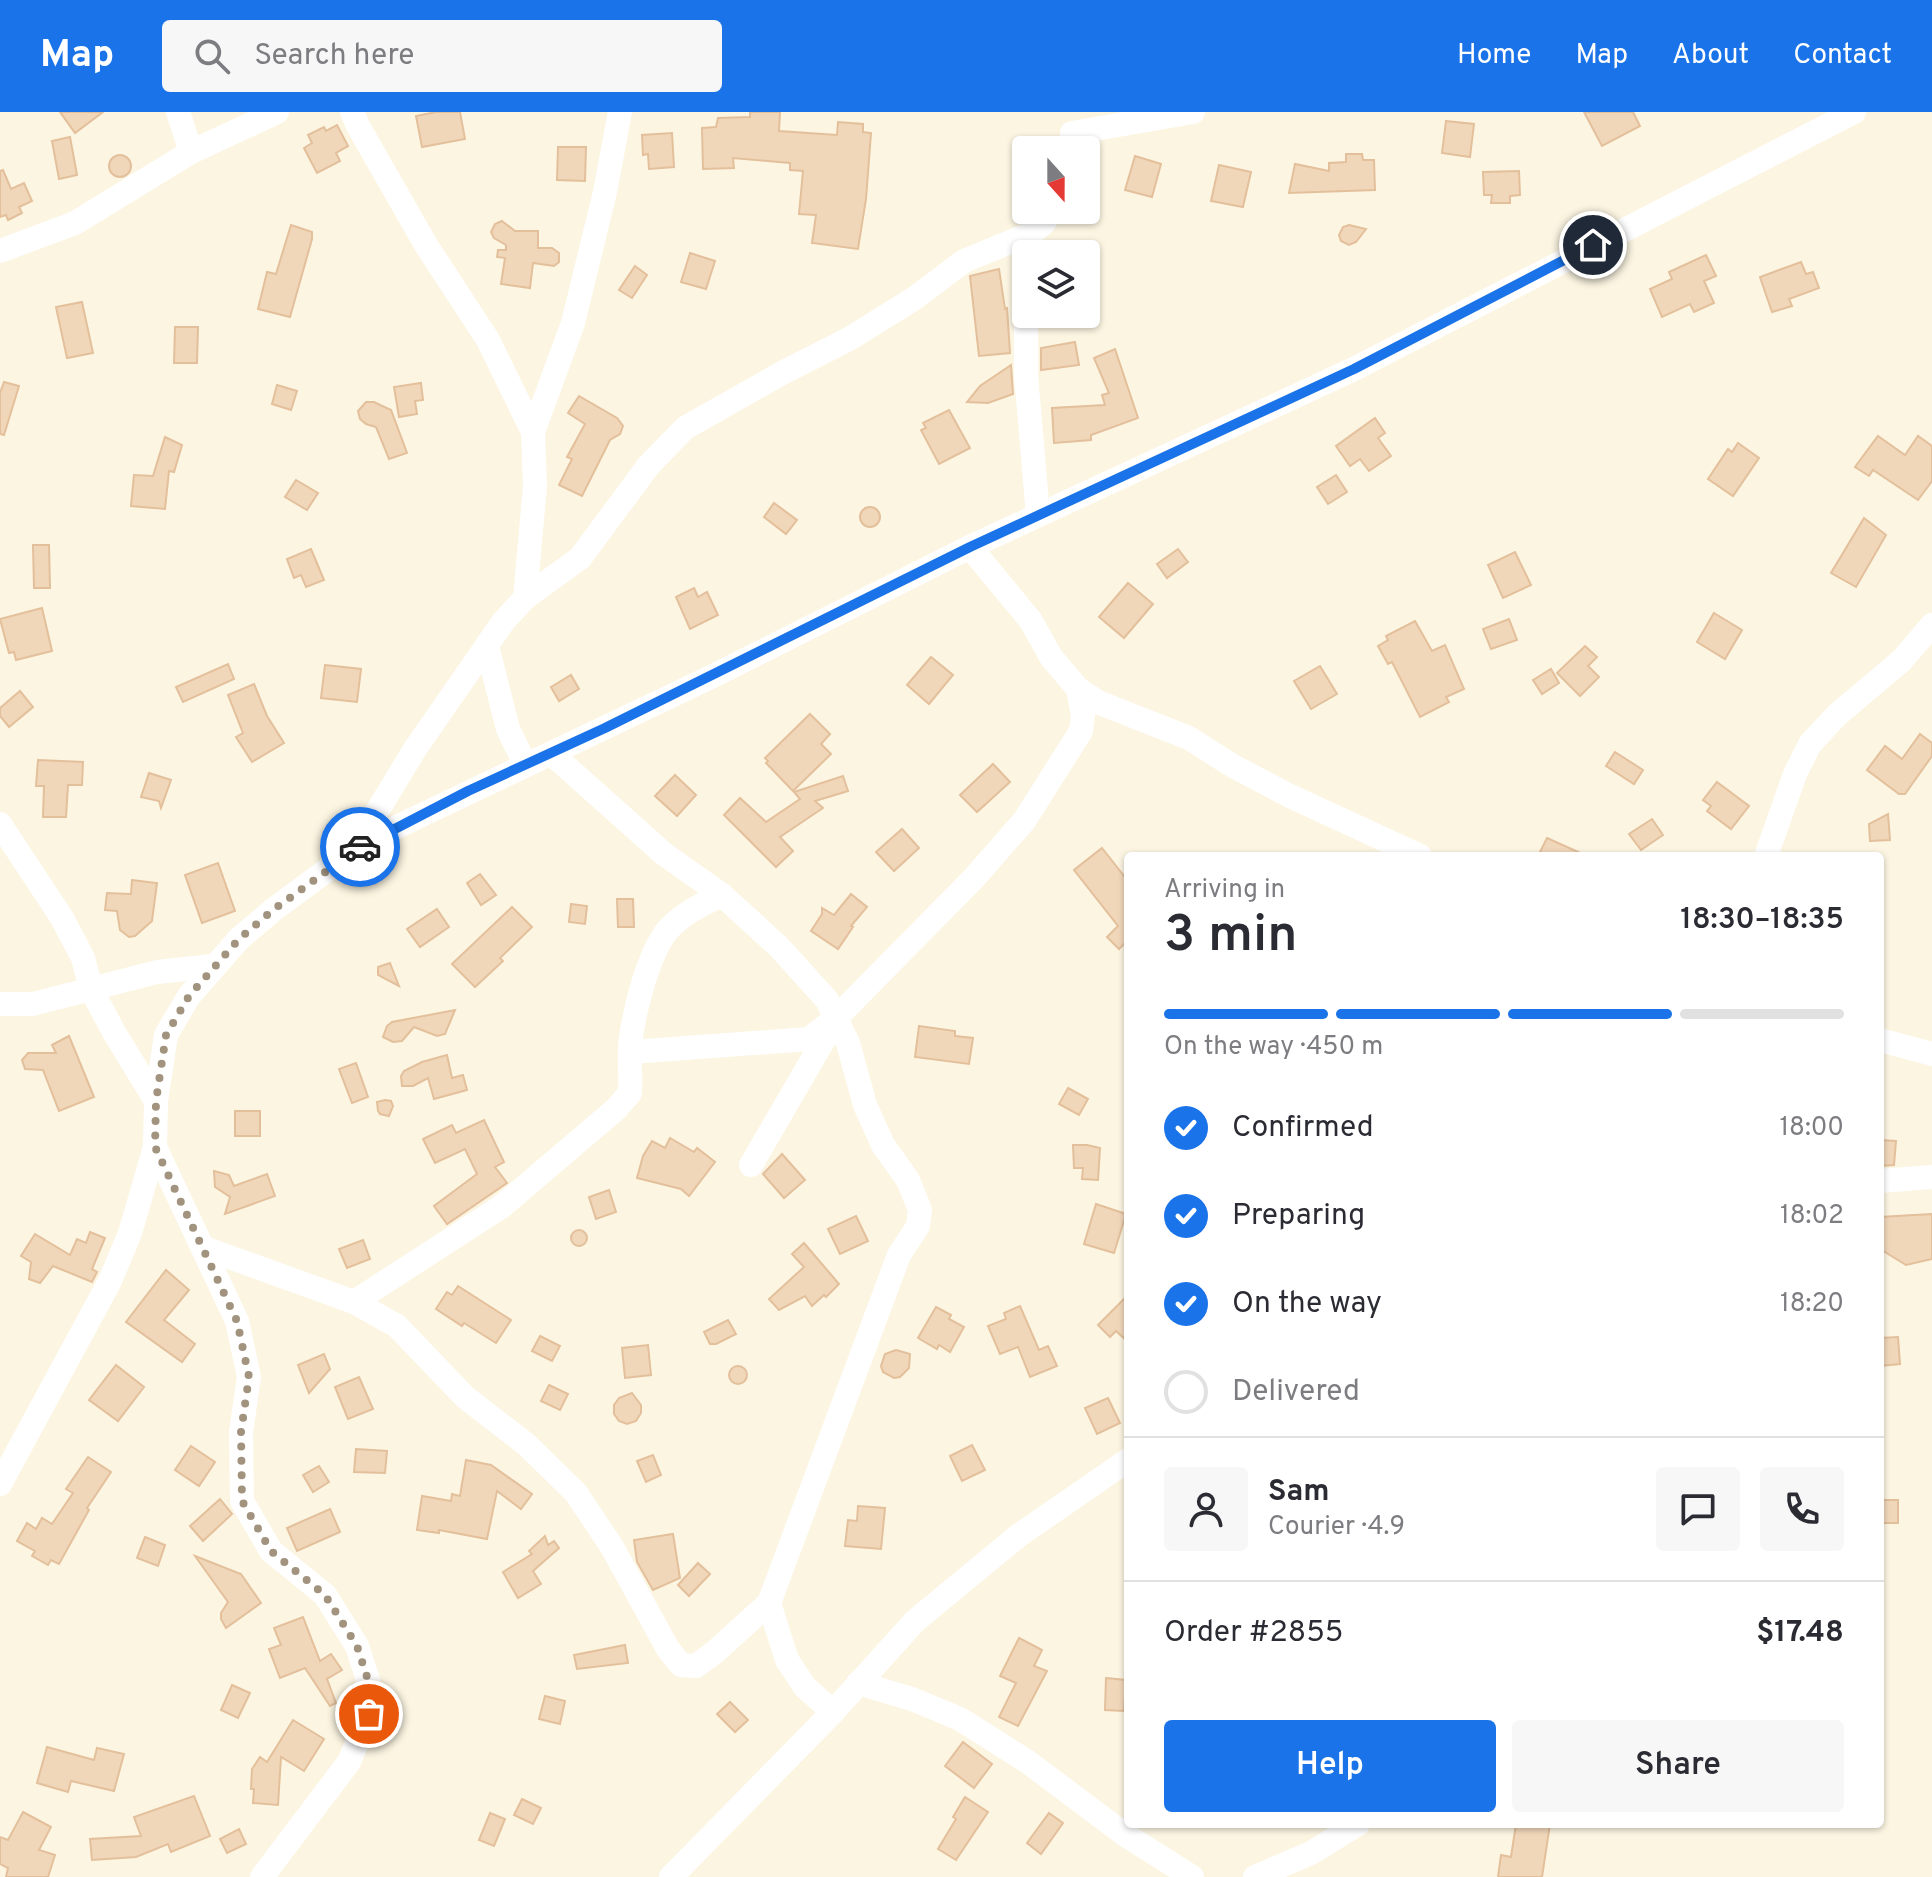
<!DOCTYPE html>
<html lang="en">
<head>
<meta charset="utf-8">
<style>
  :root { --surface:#fff; --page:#f7f7f7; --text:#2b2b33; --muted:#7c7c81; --line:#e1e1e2; --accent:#1a73e8 }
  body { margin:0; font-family:Overpass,sans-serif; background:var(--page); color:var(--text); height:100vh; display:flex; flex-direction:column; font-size:30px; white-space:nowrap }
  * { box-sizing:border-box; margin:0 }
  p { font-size:26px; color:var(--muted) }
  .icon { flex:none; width:44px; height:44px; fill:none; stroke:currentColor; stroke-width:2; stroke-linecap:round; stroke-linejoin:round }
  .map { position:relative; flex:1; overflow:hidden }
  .sheet { position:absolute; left:1124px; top:740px; width:760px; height:976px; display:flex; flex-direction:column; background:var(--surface); border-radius:8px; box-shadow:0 2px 6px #0004 }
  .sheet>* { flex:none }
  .needle { width:52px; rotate:159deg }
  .tools { position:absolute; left:1012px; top:24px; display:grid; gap:16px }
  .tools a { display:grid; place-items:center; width:88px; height:88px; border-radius:8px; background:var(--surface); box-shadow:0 2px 6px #0004; font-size:40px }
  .pin { position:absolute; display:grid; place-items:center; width:68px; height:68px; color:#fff; margin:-34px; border:4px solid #fff; border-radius:50%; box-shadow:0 2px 8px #0007 }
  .courier { position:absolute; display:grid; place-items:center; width:80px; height:80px; margin:-40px; border:6px solid #1a73e8; border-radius:50%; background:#fff; color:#222; box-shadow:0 2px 10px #0007 }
  .summary em { font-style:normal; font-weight:600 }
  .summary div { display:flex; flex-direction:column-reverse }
  .summary { display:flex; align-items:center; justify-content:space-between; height:136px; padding:0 40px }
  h1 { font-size:52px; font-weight:600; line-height:60px }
  .bar { display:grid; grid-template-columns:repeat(4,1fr); gap:12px 8px; align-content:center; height:96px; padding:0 40px }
  .bar i { height:10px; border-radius:6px; background:var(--line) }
  .bar .current { background:var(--accent) }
  .bar p { grid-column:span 4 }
  .line { display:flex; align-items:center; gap:20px; padding:0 40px; border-top:2px solid var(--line) }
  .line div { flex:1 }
  .round { display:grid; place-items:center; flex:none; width:84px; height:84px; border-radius:8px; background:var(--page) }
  ol { padding:0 40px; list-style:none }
  li { display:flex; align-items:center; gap:24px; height:88px }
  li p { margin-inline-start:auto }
  li .icon { padding:8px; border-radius:50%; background:var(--accent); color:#fff; stroke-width:4 }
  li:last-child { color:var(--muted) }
  li i { width:44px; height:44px; border:4px solid var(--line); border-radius:50% }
  .cta { display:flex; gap:16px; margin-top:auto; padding:16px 40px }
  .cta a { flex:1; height:92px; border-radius:8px; background:var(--accent); color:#fff; font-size:32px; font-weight:600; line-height:92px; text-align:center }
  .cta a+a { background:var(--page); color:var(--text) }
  header { display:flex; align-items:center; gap:48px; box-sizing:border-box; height:112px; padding:0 40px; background:var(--accent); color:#fff }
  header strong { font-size:38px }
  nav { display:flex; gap:44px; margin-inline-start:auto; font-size:28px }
  .search { width:560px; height:72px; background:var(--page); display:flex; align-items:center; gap:20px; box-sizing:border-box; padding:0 28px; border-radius:8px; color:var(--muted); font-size:30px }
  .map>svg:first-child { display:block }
  .building { fill:#f1d7ba; stroke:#e3c09b; stroke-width:2 }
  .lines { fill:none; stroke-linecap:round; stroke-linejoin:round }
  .minor { stroke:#fff; stroke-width:24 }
  .done { stroke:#a2937f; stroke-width:8; stroke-dasharray:0 14.4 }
  .route { stroke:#1a73e8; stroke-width:10 }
</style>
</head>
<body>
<header>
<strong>Map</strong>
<div class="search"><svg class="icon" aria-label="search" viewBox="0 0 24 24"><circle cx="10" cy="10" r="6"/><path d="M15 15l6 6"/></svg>Search here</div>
<nav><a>Home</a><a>Map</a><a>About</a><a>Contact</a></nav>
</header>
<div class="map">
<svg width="1932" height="1765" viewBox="0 0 1932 1765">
  <rect width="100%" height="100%" fill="#fcf5e2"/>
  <g class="building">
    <polygon points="60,0 103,0 75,21"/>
    <polygon points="436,0 460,0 465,27 422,35 416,4"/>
    <polygon points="750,0 780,0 779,19 837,23 838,10 863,12 863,20 871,21 866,87 858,137 812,131 816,103 799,102 803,59 790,58 790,51 733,46 734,56 703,57 702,16 716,15 718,6 750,5"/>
    <polygon points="1584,0 1633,0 1640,14 1602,34"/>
    <polygon points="1446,9 1474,12 1470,45 1442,41"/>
    <polygon points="337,13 348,34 336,41 340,49 317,61 304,36 312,31 308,23 324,15 326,19"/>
    <polygon points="672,21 674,55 649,57 648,42 643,43 642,23"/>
    <polygon points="70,25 77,63 59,67 52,29"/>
    <polygon points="558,35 586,35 585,69 557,68"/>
    <polygon points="1346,42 1362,42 1363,48 1374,48 1375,78 1289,81 1295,52 1329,59 1329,51 1346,50"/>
    <circle cx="120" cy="54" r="11"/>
    <polygon points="1135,44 1161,52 1152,85 1125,78"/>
    <polygon points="1219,53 1251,60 1243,95 1211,89"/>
    <polygon points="3,58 11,77 24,71 32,89 19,95 22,101 8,108 6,103 0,105 0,59"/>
    <polygon points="1519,59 1520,83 1510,84 1510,91 1491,91 1492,83 1484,83 1483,60"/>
    <polygon points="502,109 515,119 538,119 538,136 552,136 559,141 559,150 554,154 533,151 530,176 501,172 505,146 497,145 498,138 506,138 506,133 494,126 491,120 495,112"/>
    <polygon points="291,113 312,120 312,127 290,205 258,197 267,160 276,162"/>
    <polygon points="1349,113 1366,117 1356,130 1349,133 1341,129 1339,123 1343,115"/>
    <polygon points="690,141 715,149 706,177 681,170"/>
    <polygon points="1706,143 1716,164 1704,169 1714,191 1694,200 1690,192 1662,205 1650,177 1672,167 1669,160"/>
    <polygon points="1801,150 1806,162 1813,160 1819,176 1789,187 1792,194 1772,200 1760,165"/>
    <polygon points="635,154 647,163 632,186 619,178"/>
    <polygon points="999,157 1005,197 1007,196 1010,241 979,244 970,164"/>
    <polygon points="82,190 93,241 67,246 56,195"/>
    <polygon points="175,215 198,215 197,251 174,251"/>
    <polygon points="1075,230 1079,253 1041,258 1041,236"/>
    <polygon points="1115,237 1138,306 1091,323 1091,328 1054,331 1052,296 1105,293 1102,283 1109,281 1094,246"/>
    <polygon points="1011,253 1013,282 988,291 967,290 980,274"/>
    <polygon points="4,270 19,274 4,323 0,322 0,281"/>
    <polygon points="421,271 423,288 415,289 417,302 399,305 394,275"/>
    <polygon points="277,273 297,279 291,298 272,292"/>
    <polygon points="579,284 617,306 623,314 620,322 610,328 582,384 559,373 572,347 567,345 585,312 568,301"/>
    <polygon points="366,290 374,290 391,298 407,341 389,347 376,315 366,312 360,307 358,299"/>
    <polygon points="949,298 970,336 939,352 921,318 926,316 923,311"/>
    <polygon points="1375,306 1385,321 1378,326 1391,344 1369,359 1360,347 1350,354 1336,334"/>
    <polygon points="1878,324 1905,343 1918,324 1932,334 1932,369 1918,388 1873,358 1869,364 1855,355"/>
    <polygon points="165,325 182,333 174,360 169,359 165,397 131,394 134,363 153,364"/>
    <polygon points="1738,331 1759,346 1733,384 1708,367 1728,337 1732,340"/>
    <polygon points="1336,363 1347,380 1328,392 1317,375"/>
    <polygon points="296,368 318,381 307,398 285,385"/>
    <polygon points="774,391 797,408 786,422 764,405"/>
    <circle cx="870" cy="405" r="10"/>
    <polygon points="1864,406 1886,423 1856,475 1831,461"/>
    <polygon points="33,433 49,433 50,476 34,476"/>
    <polygon points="311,437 324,468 306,475 301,463 294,466 287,447"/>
    <polygon points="1178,437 1188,450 1167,466 1157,452"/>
    <polygon points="1515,440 1531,473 1503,486 1488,453"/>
    <polygon points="1128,471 1153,492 1124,526 1099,505"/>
    <polygon points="694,476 698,485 707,480 718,503 690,517 676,485"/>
    <polygon points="42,496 52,539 16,548 14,540 9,541 0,507"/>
    <polygon points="1714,501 1742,518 1725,547 1697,530"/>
    <polygon points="1509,507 1517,528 1491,537 1483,517"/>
    <polygon points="1415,509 1432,539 1445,533 1464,577 1446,585 1449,590 1420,605 1392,550 1388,552 1378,534 1388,528 1386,524"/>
    <polygon points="1585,534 1597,545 1588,554 1599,565 1580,584 1557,561"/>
    <polygon points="931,545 953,563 929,592 907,573"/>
    <polygon points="228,552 234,567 183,590 176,575"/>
    <polygon points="325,553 361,557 357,590 321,586"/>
    <polygon points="1320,554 1337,582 1311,597 1294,569"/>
    <polygon points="1551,557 1559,571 1542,582 1533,568"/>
    <polygon points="571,563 579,577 559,589 551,575"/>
    <polygon points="254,572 267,604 284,631 252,650 236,625 243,621 228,583"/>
    <polygon points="20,579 33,595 9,615 0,604 0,596"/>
    <polygon points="810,602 830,622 821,632 831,642 793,679 766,651 768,649 765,646"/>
    <polygon points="1920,622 1932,631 1932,644 1905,682 1899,682 1867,658 1885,634 1902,647"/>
    <polygon points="1615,640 1643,658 1634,672 1606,654"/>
    <polygon points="38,648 83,650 82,673 68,673 66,705 43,705 44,674 36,674"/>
    <polygon points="993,652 1010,670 977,700 960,683"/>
    <polygon points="149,661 171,668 161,696 159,689 141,685"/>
    <polygon points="675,663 696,683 677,704 655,684"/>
    <polygon points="843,664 848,679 815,689 823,696 780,725 793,739 776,755 724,703 740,686 766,710 800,687 794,680"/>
    <polygon points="1717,670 1749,694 1731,717 1707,699 1711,694 1703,688"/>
    <polygon points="1888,702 1890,728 1870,729 1869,712"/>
    <polygon points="1652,707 1663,723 1641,738 1629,722"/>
    <polygon points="902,717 919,736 894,759 876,740"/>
    <polygon points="1547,726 1587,744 1538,744"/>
    <polygon points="1102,736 1128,769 1128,828 1119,837 1107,825 1118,814 1074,758"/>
    <polygon points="218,751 235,799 202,811 185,763"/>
    <polygon points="480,762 496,783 481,793 467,771"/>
    <polygon points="132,768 157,771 152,809 135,824 129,825 120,818 117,799 105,798 107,781 131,782"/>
    <polygon points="851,782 867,795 851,814 853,815 838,837 811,819 822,802 822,796 834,803"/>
    <polygon points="617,787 633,787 634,815 618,815"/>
    <polygon points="571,792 587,794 585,812 569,810"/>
    <polygon points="512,795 532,815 500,846 503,849 475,875 452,852"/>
    <polygon points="437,797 449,815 420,835 407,817"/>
    <polygon points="390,851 399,874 378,863 378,855"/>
    <polygon points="455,898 445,922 437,924 414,915 402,929 393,930 383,925 387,914 392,910"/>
    <polygon points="919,914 955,919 955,924 973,926 969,952 915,945"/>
    <polygon points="69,924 94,985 59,999 43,958 25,957 22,948 28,941 56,941 52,933"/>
    <polygon points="447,943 452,966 463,963 467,978 434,987 428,966 413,974 402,974 401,964 404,959 422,950"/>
    <polygon points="356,951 368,985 352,991 339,957"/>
    <polygon points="1068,976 1088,987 1079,1003 1059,992"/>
    <polygon points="385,988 391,989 393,994 389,1004 380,1002 378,999 377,990"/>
    <rect x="235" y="999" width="25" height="25"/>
    <polygon points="484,1008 504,1050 495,1055 507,1071 447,1112 434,1094 477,1062 465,1037 435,1051 423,1027 452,1013 456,1021"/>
    <polygon points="670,1026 694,1040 697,1036 715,1050 689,1084 681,1077 637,1066 643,1044 652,1029 665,1036"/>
    <polygon points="1880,1028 1896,1029 1894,1053 1880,1054"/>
    <polygon points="1073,1033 1087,1033 1100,1036 1098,1068 1082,1067 1083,1056 1074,1056"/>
    <polygon points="782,1042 805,1068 784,1086 763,1062"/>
    <polygon points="214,1059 229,1063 234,1074 267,1062 275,1084 225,1102 230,1085 215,1075"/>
    <polygon points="609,1078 616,1100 596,1107 589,1085"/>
    <polygon points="1096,1092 1126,1102 1114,1141 1084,1132"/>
    <polygon points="1932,1102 1932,1147 1906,1153 1880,1137 1880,1105"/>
    <polygon points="856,1104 868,1129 840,1142 828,1117"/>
    <circle cx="579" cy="1126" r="8"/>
    <polygon points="90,1120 105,1126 92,1157 97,1160 92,1170 53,1154 40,1171 29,1167 31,1150 21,1144 35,1122 70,1143 77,1127 86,1131"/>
    <polygon points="363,1128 370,1147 347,1156 339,1137"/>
    <polygon points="804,1131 839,1172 826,1185 824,1183 812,1194 805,1184 779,1198 769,1187 804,1155 792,1142"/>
    <polygon points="166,1158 189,1178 164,1208 195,1232 182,1250 126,1210"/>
    <polygon points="458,1174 511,1208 496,1231 464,1211 462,1214 436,1197 447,1180 452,1183"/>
    <polygon points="1128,1183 1128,1230 1116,1219 1110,1225 1098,1213"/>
    <polygon points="1020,1194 1039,1238 1048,1234 1057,1254 1030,1265 1018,1235 1000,1242 988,1214 1006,1207 1004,1201"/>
    <polygon points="936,1195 951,1203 949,1207 964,1215 950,1240 939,1233 937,1237 918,1226"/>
    <polygon points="728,1208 736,1222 716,1232 710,1232 704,1220"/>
    <polygon points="540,1224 560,1234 552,1249 532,1239"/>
    <polygon points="1898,1225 1900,1252 1880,1254 1880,1226"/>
    <polygon points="648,1233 651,1263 625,1266 622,1236"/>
    <polygon points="896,1238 910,1242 909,1256 900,1265 894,1266 883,1260 881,1254 885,1242"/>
    <polygon points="324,1242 330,1257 309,1281 298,1253"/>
    <polygon points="116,1253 144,1275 118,1309 89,1288"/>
    <circle cx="738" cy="1263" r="9"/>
    <polygon points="359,1265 373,1297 348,1307 335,1275"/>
    <polygon points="549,1273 568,1282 560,1298 541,1289"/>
    <polygon points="632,1281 641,1293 641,1301 636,1309 627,1312 619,1309 614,1302 614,1293 619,1286"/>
    <polygon points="1108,1286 1120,1311 1097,1322 1085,1296"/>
    <polygon points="972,1333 985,1358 962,1369 950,1344"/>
    <polygon points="191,1334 215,1350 199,1374 175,1358"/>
    <polygon points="356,1337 387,1339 385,1361 354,1360"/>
    <polygon points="653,1343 661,1363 646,1370 637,1349"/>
    <polygon points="88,1345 111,1360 87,1396 89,1398 59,1452 51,1448 48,1453 32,1444 35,1439 17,1429 27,1411 36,1417 42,1406 52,1412 73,1381 66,1377"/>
    <polygon points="466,1348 491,1353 532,1382 521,1397 497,1379 487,1427 439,1418 439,1421 417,1418 422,1384 451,1389 452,1382 460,1384"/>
    <polygon points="319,1354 329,1370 313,1380 303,1363"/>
    <polygon points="220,1387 232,1402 203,1429 190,1414"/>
    <rect x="1880" y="1388" width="18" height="23"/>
    <polygon points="858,1394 885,1396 881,1437 845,1434 848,1408 857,1409"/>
    <polygon points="330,1397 340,1420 297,1439 287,1416"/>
    <polygon points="673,1422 680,1466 653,1478 637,1450 634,1428"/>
    <polygon points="545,1424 548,1433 554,1429 559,1436 533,1459 541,1472 518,1486 503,1460 532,1442 529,1439"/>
    <polygon points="145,1425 165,1433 158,1454 137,1446"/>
    <polygon points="195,1444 241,1462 261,1491 226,1516 221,1507 221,1501 228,1490"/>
    <polygon points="698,1451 710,1462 689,1484 678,1473"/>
    <polygon points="303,1505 320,1549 331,1542 342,1558 327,1567 336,1591 330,1594 305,1556 280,1566 269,1537 281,1533 274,1516"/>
    <polygon points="1019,1526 1042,1538 1034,1554 1047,1559 1018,1614 999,1605 1016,1571 1000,1564"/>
    <polygon points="625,1533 628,1551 577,1557 574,1543"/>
    <polygon points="1106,1566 1126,1568 1124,1599 1105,1598"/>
    <polygon points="232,1573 250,1581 238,1606 221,1598"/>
    <polygon points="545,1584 565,1589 560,1612 539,1607"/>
    <polygon points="730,1590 748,1608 735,1620 717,1602"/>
    <polygon points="293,1608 324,1627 304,1659 281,1645 278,1693 253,1691 254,1677 251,1677 252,1657 260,1645 267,1650"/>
    <polygon points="963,1630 992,1652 974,1676 945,1654"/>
    <polygon points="47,1635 94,1648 97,1636 124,1642 114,1679 71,1669 68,1680 37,1671"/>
    <polygon points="194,1684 210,1724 171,1740 168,1732 136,1745 92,1748 90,1727 141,1724 134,1705"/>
    <polygon points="965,1685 988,1700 956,1748 938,1737 956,1707 953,1705"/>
    <polygon points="522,1687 541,1696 533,1712 514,1703"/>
    <polygon points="23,1700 51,1715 39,1738 55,1743 48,1765 6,1765 8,1756 0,1752 0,1725 8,1728"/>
    <polygon points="490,1701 505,1707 494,1734 479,1728"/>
    <polygon points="1049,1701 1063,1711 1041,1742 1027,1731"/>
    <polygon points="1516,1712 1550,1712 1542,1765 1498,1765 1501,1743 1511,1745"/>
    <polygon points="239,1717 246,1732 227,1741 220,1727"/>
  </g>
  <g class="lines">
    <g class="minor">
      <polyline points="178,0 191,40"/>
      <polyline points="352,0 358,14 426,133 488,228 533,320 535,374 525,486"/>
      <polyline points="1072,21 1193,0"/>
      <polyline points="0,139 75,111 191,40 277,0"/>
      <polyline points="1026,181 1026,263 1038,403"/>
      <polyline points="533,320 573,211 605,80 620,0"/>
      <polyline points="970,435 1031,509 1051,545 1078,577 1100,591 1189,626 1233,654 1290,684 1420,744"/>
      <polyline points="487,534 508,617 525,652"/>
      <polyline points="552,642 664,742 722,783 779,835 827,888 848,931 865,993 883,1033 908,1068 920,1098 918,1114 899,1143 769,1491 787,1548 805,1575 833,1600"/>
      <polyline points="0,712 62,806 83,846 91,877 115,922 156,989"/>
      <polyline points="356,734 415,637 503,510 525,486 580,446 649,353 685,316 782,261 849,227 915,186 964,149 1032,121 1044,111 1050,98"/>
      <polyline points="1766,744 1795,662 1810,632 1837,603 1901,549 1932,513"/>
      <polyline points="0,892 33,892 157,860 213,854"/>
      <polyline points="1880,928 1932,942"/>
      <polyline points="631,940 809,927 832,909"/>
      <polyline points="155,1035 237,1209 249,1265 241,1320 242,1389 271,1439 325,1483 357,1534 368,1568 369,1602 349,1650 262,1765"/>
      <polyline points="751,1053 837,905 974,766 1024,709 1081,619 1083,604 1078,577"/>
      <polyline points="1880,1069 1932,1065"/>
      <polyline points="204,1136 354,1190 397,1214 465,1285 527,1333 576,1381 612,1435 668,1537 681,1553 696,1554 715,1540 769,1491"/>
      <path d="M 354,1190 L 501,1095 L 616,997 L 630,981 C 631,965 629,948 630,932 C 634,900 647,846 666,820 C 680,803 702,792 722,783"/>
      <polyline points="0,1372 110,1169 130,1121 155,1035 156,989 166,923 189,884 239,827 273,798 353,739 384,721 711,565 970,435 1354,257 1854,0"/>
      <polyline points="858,1571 912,1587 960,1607 1028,1650 1124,1722 1192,1765"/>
      <polyline points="671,1765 833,1600 915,1509 1018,1424 1128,1348"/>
      <polyline points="1255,1765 1311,1741 1358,1712"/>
    </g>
  </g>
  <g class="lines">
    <polyline class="done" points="360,735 273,798 239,827 189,884 166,923 156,989 155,1035 237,1209 249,1265 241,1320 242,1389 271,1439 325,1483 357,1534 368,1568 369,1602"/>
    <polyline class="route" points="360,735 468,679 605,616 970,435 1354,257 1593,133"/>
  </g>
</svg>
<div class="tools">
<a><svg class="needle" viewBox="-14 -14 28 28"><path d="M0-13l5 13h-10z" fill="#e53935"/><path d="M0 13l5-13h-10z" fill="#7c7c81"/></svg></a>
<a><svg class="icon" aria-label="layers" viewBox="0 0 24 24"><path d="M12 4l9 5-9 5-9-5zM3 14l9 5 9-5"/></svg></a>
</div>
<div class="pin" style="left:369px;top:1602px;background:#ea580c"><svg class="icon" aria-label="bag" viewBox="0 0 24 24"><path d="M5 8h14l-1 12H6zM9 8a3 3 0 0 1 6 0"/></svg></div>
<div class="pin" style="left:1593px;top:133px;background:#1f2937"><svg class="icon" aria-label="home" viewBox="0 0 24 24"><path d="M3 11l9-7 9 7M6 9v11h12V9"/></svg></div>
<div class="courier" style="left:360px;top:735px"><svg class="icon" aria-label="car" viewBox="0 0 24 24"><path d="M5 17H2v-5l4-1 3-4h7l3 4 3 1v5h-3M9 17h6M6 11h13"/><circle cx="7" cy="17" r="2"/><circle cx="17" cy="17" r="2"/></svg></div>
<section class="sheet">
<div class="summary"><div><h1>3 min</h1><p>Arriving in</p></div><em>18:30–18:35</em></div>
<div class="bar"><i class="current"></i><i class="current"></i><i class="current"></i><i></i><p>On the way · 450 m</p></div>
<ol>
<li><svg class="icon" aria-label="check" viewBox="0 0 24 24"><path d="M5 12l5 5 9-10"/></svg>Confirmed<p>18:00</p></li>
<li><svg class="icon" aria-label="check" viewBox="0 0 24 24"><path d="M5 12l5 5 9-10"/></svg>Preparing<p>18:02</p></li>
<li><svg class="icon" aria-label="check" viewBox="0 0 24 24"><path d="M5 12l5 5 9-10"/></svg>On the way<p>18:20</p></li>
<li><i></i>Delivered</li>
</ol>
<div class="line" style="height:144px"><a class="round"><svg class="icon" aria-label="person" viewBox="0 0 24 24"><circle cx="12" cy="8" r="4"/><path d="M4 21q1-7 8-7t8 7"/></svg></a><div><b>Sam</b><p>Courier · 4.9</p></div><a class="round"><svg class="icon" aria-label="chat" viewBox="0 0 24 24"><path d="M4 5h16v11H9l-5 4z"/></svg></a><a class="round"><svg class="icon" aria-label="phone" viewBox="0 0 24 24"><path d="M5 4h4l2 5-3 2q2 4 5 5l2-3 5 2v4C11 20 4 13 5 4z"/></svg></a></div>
<div class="line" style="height:104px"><div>Order #2855</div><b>$17.48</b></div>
<div class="cta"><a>Help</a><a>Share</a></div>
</section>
</div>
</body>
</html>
